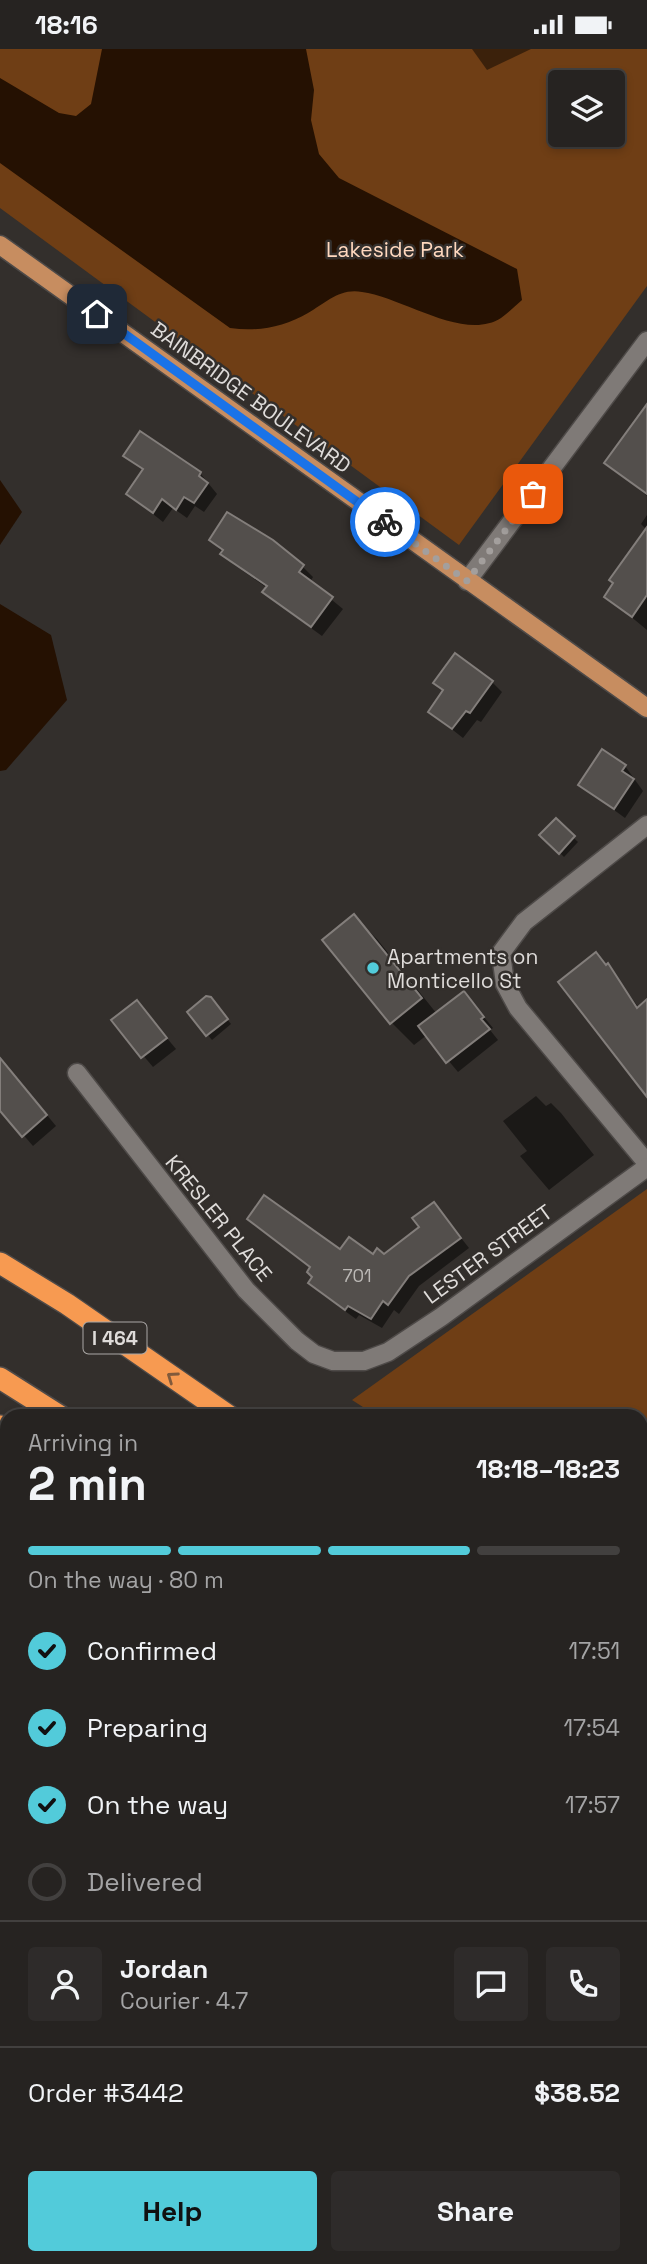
<!DOCTYPE html>
<html lang="en">
<head>
<meta charset="utf-8">
<style>
  :root { --surface:#262321; --page:#2e2b2a; --text:#f1f3f6; --muted:#a4a4a5; --line:#42403f; --accent:#52cbda }
  body { margin:0; font-family:"Space Grotesk",sans-serif; background:var(--page); color:var(--text); height:100vh; display:flex; flex-direction:column; font-size:26px; white-space:nowrap }
  * { box-sizing:border-box; margin:0 }
  p { font-size:23px; color:var(--muted) }
  .icon { flex:none; width:38px; height:38px; fill:none; stroke:currentColor; stroke-width:2; stroke-linecap:round; stroke-linejoin:round }
  .map { position:relative; flex:1; overflow:hidden }
  .details { position:absolute; left:0px; top:1360px; width:648px; height:856px; display:flex; flex-direction:column; background:var(--surface); border-radius:21px 21px 0 0; box-shadow:0 4px 10px #0003,0 0 0 2px var(--line) }
  .details>* { flex:none }
  .fabs { position:absolute; left:548px; top:21px; display:grid; gap:14px }
  .fabs a { display:grid; place-items:center; width:77px; height:77px; border-radius:7px; background:var(--surface); box-shadow:0 4px 10px #0003,0 0 0 2px var(--line); font-size:35px }
  .pin { position:absolute; display:grid; place-items:center; width:60px; height:60px; color:#fff; margin:-30px; border-radius:14px; box-shadow:0 4px 10px #0006 }
  .courier { position:absolute; display:grid; place-items:center; width:70px; height:70px; margin:-35px; border:5px solid #1a73e8; border-radius:50%; background:#fff; color:#222; box-shadow:0 2px 9px #0007 }
  .head em { font-style:normal; font-weight:600 }
  .head div { display:flex; flex-direction:column-reverse }
  .head { display:flex; align-items:center; justify-content:space-between; height:119px; padding:0 28px }
  h1 { font-size:46px; font-weight:600; line-height:52px }
  .bar { display:grid; grid-template-columns:repeat(4,1fr); gap:10px 7px; align-content:center; height:84px; padding:0 28px }
  .bar i { height:9px; border-radius:5px; background:var(--line) }
  .bar .on { background:var(--accent) }
  .bar p { grid-column:span 4 }
  .line { display:flex; align-items:center; gap:18px; padding:0 28px; border-top:2px solid var(--line) }
  .line div { flex:1 }
  .round { display:grid; place-items:center; flex:none; width:74px; height:74px; border-radius:7px; background:var(--page) }
  ol { padding:0 28px; list-style:none }
  li { display:flex; align-items:center; gap:21px; height:77px }
  li p { margin-inline-start:auto }
  li .icon { padding:7px; border-radius:50%; background:var(--accent); color:#111; stroke-width:4 }
  li:last-child { color:var(--muted) }
  li i { width:38px; height:38px; border:4px solid var(--line); border-radius:50% }
  .action { display:flex; gap:14px; margin-top:auto; padding:14px 28px }
  .action a { flex:1; height:80px; border-radius:7px; background:var(--accent); color:#111; font-size:28px; font-weight:600; line-height:80px; text-align:center }
  .action a+a { background:var(--page); color:var(--text) }
  .status { display:flex; justify-content:space-between; align-items:center; height:49px; padding:0 35px; background:var(--surface); direction:ltr }
  .status svg { height:19px; fill:currentColor }
  .map>svg:first-child { display:block }
  .built { fill:#413730 }
  .green { fill:#6f3e15; fill-rule:evenodd }
  .water { fill:#251102 }
  .shadow { fill:#0007 }
  .building { fill:#534f4c; stroke:#837e7b; stroke-width:2 }
  .lines { fill:none; stroke-linecap:round; stroke-linejoin:round }
  .minor-casing { stroke:#4e4a48; stroke-width:21 }
  .primary-casing { stroke:#4e4a48; stroke-width:21 }
  .motorway-casing { stroke:#4e4a48; stroke-width:24 }
  .minor { stroke:#7f7a77; stroke-width:18 }
  .primary { stroke:#c78d60; stroke-width:18 }
  .motorway { stroke:#f79a51; stroke-width:21 }
  .oneway { stroke:#815a3b }
  .done { stroke:#a39f9d; stroke-width:7; stroke-dasharray:0 12.6 }
  .route { stroke:#1a73e8; stroke-width:9 }
  .poi-dot { fill:#52cbda; stroke:#332f2c; stroke-width:2.5 }
  .labels { text-anchor:middle; dominant-baseline:central; stroke-width:5; stroke-linejoin:round; paint-order:stroke }
  .number-label { font-size:18px; fill:#bcb9b6 }
  .shield { fill:#332f2c; stroke:#aba8a6; stroke-width:2 }
  .shield-label { font-size:19px; font-weight:bold; fill:#dfdcda }
  .park-label { font-size:21px; fill:#ffd8be; stroke:#332f2c }
  .street-label { font-size:21px; fill:#dfdcda; stroke:#332f2c }
  .poi-label { font-size:21px; fill:#dfdcda; stroke:#332f2c; text-anchor:start }
</style>
</head>
<body>
<div class="status"><b>18:16</b><svg viewBox="0 0 49 12"><path d="M0 12V9h3v3zM5 12V6h3v6zM10 12V3h3v9zM15 12V0h3v12zM26 1h20v11H26zM47 4h2v5h-2z"/></svg></div>
<div class="map">
<svg width="647" height="2215" viewBox="0 0 647 2215">
  <rect width="100%" height="100%" fill="#332f2c"/>
  <polygon class="built" points="7,1613 7,2208 640,2208 641,2069 647,2077 647,2215 0,2215 0,1618"/>
  <g class="green">
    <path d="M 0,0 L 647,0 L 647,237 L 459,496 L 0,159 ZM 560,33 L 612,33 L 612,86 L 560,86 Z"/>
    <polygon points="647,1140 647,1571 640,1565 640,1367 377,1367 352,1351"/>
    <polygon points="0,1422 7,1427 7,1553 0,1558"/>
  </g>
  <g class="water">
    <path d="M 102,0 L 306,0 L 314,41 L 311,71 L 319,105 L 339,129 L 517,220 L 522,251 C 515,257 508,264 501,269 C 464,293 402,248 362,243 C 339,239 326,254 308,264 C 284,278 258,283 230,279 L 0,114 L 0,29 L 59,64 L 76,67 L 91,55 Z"/>
    <polygon points="0,431 22,463 0,496"/>
    <polygon points="0,555 51,586 67,651 6,721 0,722"/>
  </g>
  <g class="shadow">
    <polygon points="472,0 531,0 487,21"/>
    <polygon points="647,383 647,447 607,414"/>
    <polygon points="126,406 200,424 217,445 204,463 195,457 187,469 173,459 163,473 128,445 144,422"/>
    <polygon points="647,466 647,581 606,547 647,481 641,475"/>
    <polygon points="211,491 272,493 303,518 313,528 310,533 343,560 322,587 275,553 265,542 267,539 233,515"/>
    <polygon points="492,633 502,643 481,673 477,671 463,689 430,663 444,643 436,634"/>
    <polygon points="625,717 643,742 625,769 580,736"/>
    <polygon points="556,772 578,793 564,808 542,786"/>
    <polygon points="354,868 377,890 437,965 464,944 493,979 490,981 498,991 458,1023 427,986 414,996 391,973"/>
    <polygon points="608,916 639,959 647,955 647,1045"/>
    <polygon points="137,953 176,1000 153,1018 114,972"/>
    <polygon points="215,955 231,975 212,991 189,963"/>
    <polygon points="0,1022 21,1035 56,1077 33,1097 0,1059"/>
    <polygon points="536,1047 546,1057 551,1054 561,1064 594,1106 549,1141 520,1107 527,1102 503,1072"/>
    <polygon points="434,1155 469,1199 419,1237 399,1265 394,1261 382,1279 359,1266 356,1270 320,1244 310,1234 314,1228 311,1219 249,1170 341,1203 384,1207 422,1179"/>
    <polygon points="7,2186 7,2208 132,2208 137,2215 0,2215 0,2195"/>
  </g>
  <g class="building">
    <polygon points="647,355 647,445 604,414"/>
    <polygon points="140,382 201,423 199,427 208,434 194,454 184,448 176,461 162,450 153,464 126,445 143,420 123,407"/>
    <polygon points="227,463 273,491 304,516 299,523 333,548 311,578 262,543 267,537 220,505 223,501 209,491"/>
    <polygon points="647,478 647,546 632,568 604,548 613,534 609,531"/>
    <polygon points="455,604 493,632 470,664 466,662 452,680 428,663 443,641 433,634"/>
    <polygon points="602,700 626,716 622,722 634,730 614,760 578,736"/>
    <polygon points="556,769 575,787 559,805 539,786"/>
    <polygon points="354,865 422,949 390,975 322,891"/>
    <polygon points="596,903 606,916 608,914 637,959 647,950 647,1048 558,933"/>
    <polygon points="464,942 484,968 481,970 490,980 446,1014 418,977"/>
    <polygon points="206,947 211,948 228,970 206,987 187,963"/>
    <polygon points="137,951 167,989 141,1009 111,971"/>
    <polygon points="0,1009 47,1066 22,1088 0,1062"/>
    <polygon points="264,1146 340,1200 349,1188 373,1205 377,1199 384,1205 419,1178 412,1169 434,1153 461,1189 409,1227 388,1256 383,1252 371,1270 348,1257 345,1261 308,1234 312,1228 307,1223 310,1218 247,1170"/>
  </g>
  <g class="lines">
    <defs>
      <g id="minor">
        <polyline points="467,532 647,292"/>
        <polyline points="647,776 524,873 501,904 505,935 518,959 647,1114"/>
        <polyline points="77,1024 246,1241 297,1292 314,1305 333,1312 364,1312 388,1303 441,1268 647,1118"/>
      </g>
      <polyline id="primary" points="0,196 647,659"/>
      <g id="motorway">
        <polyline points="0,1214 67,1255 229,1367"/>
        <polyline points="0,1329 60,1367"/>
        <polyline points="0,1377 7,1381"/>
        <polyline points="640,1708 647,1715"/>
        <polyline points="640,1873 647,1880"/>
      </g>
    </defs>
    <use href="#minor" class="minor-casing"/>
    <use href="#primary" class="primary-casing"/>
    <use href="#motorway" class="motorway-casing"/>
    <use href="#minor" class="minor"/>
    <use href="#primary" class="primary"/>
    <use href="#motorway" class="motorway"/>
  </g>
  <defs><path id="oneway-chevron" d="M-2-3.5L2.5 0L-2 3.5" fill="none" stroke-width="1.6" stroke-linecap="round" stroke-linejoin="round" transform="scale(1.75)"/></defs>
  <use class="oneway" href="#oneway-chevron" transform="translate(172 1328) rotate(-145)"/>
  <g class="lines">
    <polyline class="done" points="385,473 467,532 533,445"/>
    <polyline class="route" points="97,265 385,473"/>
  </g>
  <circle class="poi-dot" cx="373" cy="919" r="7"/>
  <g class="labels">
    <g class="number-label">
      <text x="357" y="1226">701</text>
    </g>
    <rect class="shield" x="83.5" y="1273.5" width="63" height="31" rx="5"/>
    <g class="shield-label">
      <text x="115" y="1289">I 464</text>
    </g>
    <g class="park-label">
      <text x="395" y="200">Lakeside Park</text>
    </g>
    <g class="street-label">
      <text transform="translate(251 348) rotate(36)">BAINBRIDGE BOULEVARD</text>
      <text transform="translate(219 1169) rotate(51)">KRESLER PLACE</text>
      <text transform="translate(488 1205) rotate(-36)">LESTER STREET</text>
    </g>
    <g class="poi-label">
      <text x="387" y="907">Apartments on<tspan x="387" dy="24">Monticello St</tspan></text>
    </g>
  </g>
</svg>
<div class="fabs">
<a><svg class="icon" aria-label="layers" viewBox="0 0 24 24"><path d="M12 4l9 5-9 5-9-5zM3 14l9 5 9-5"/></svg></a>
</div>
<div class="pin" style="left:533px;top:445px;background:#ea580c"><svg class="icon" aria-label="bag" viewBox="0 0 24 24"><path d="M5 8h14l-1 12H6zM9 8a3 3 0 0 1 6 0"/></svg></div>
<div class="pin" style="left:97px;top:265px;background:#1f2937"><svg class="icon" aria-label="home" viewBox="0 0 24 24"><path d="M3 11l9-7 9 7M6 9v11h12V9"/></svg></div>
<div class="courier" style="left:385px;top:473px"><svg class="icon" aria-label="bike" viewBox="0 0 24 24"><circle cx="6" cy="16" r="4"/><circle cx="18" cy="16" r="4"/><path d="M6 16l4-8h5l3 8M10 8l3 8H6M13 5h3"/></svg></div>
<section class="details">
<div class="head"><div><h1>2 min</h1><p>Arriving in</p></div><em>18:18–18:23</em></div>
<div class="bar"><i class="on"></i><i class="on"></i><i class="on"></i><i></i><p>On the way · 80 m</p></div>
<ol>
<li><svg class="icon" aria-label="check" viewBox="0 0 24 24"><path d="M5 12l5 5 9-10"/></svg>Confirmed<p>17:51</p></li>
<li><svg class="icon" aria-label="check" viewBox="0 0 24 24"><path d="M5 12l5 5 9-10"/></svg>Preparing<p>17:54</p></li>
<li><svg class="icon" aria-label="check" viewBox="0 0 24 24"><path d="M5 12l5 5 9-10"/></svg>On the way<p>17:57</p></li>
<li><i></i>Delivered</li>
</ol>
<div class="line" style="height:126px"><a class="round"><svg class="icon" aria-label="person" viewBox="0 0 24 24"><circle cx="12" cy="8" r="4"/><path d="M4 21q1-7 8-7t8 7"/></svg></a><div><b>Jordan</b><p>Courier · 4.7</p></div><a class="round"><svg class="icon" aria-label="chat" viewBox="0 0 24 24"><path d="M4 5h16v11H9l-5 4z"/></svg></a><a class="round"><svg class="icon" aria-label="phone" viewBox="0 0 24 24"><path d="M5 4h4l2 5-3 2q2 4 5 5l2-3 5 2v4C11 20 4 13 5 4z"/></svg></a></div>
<div class="line" style="height:91px"><div>Order #3442</div><b>$38.52</b></div>
<div class="action"><a>Help</a><a>Share</a></div>
</section>
</div>
</body>
</html>
